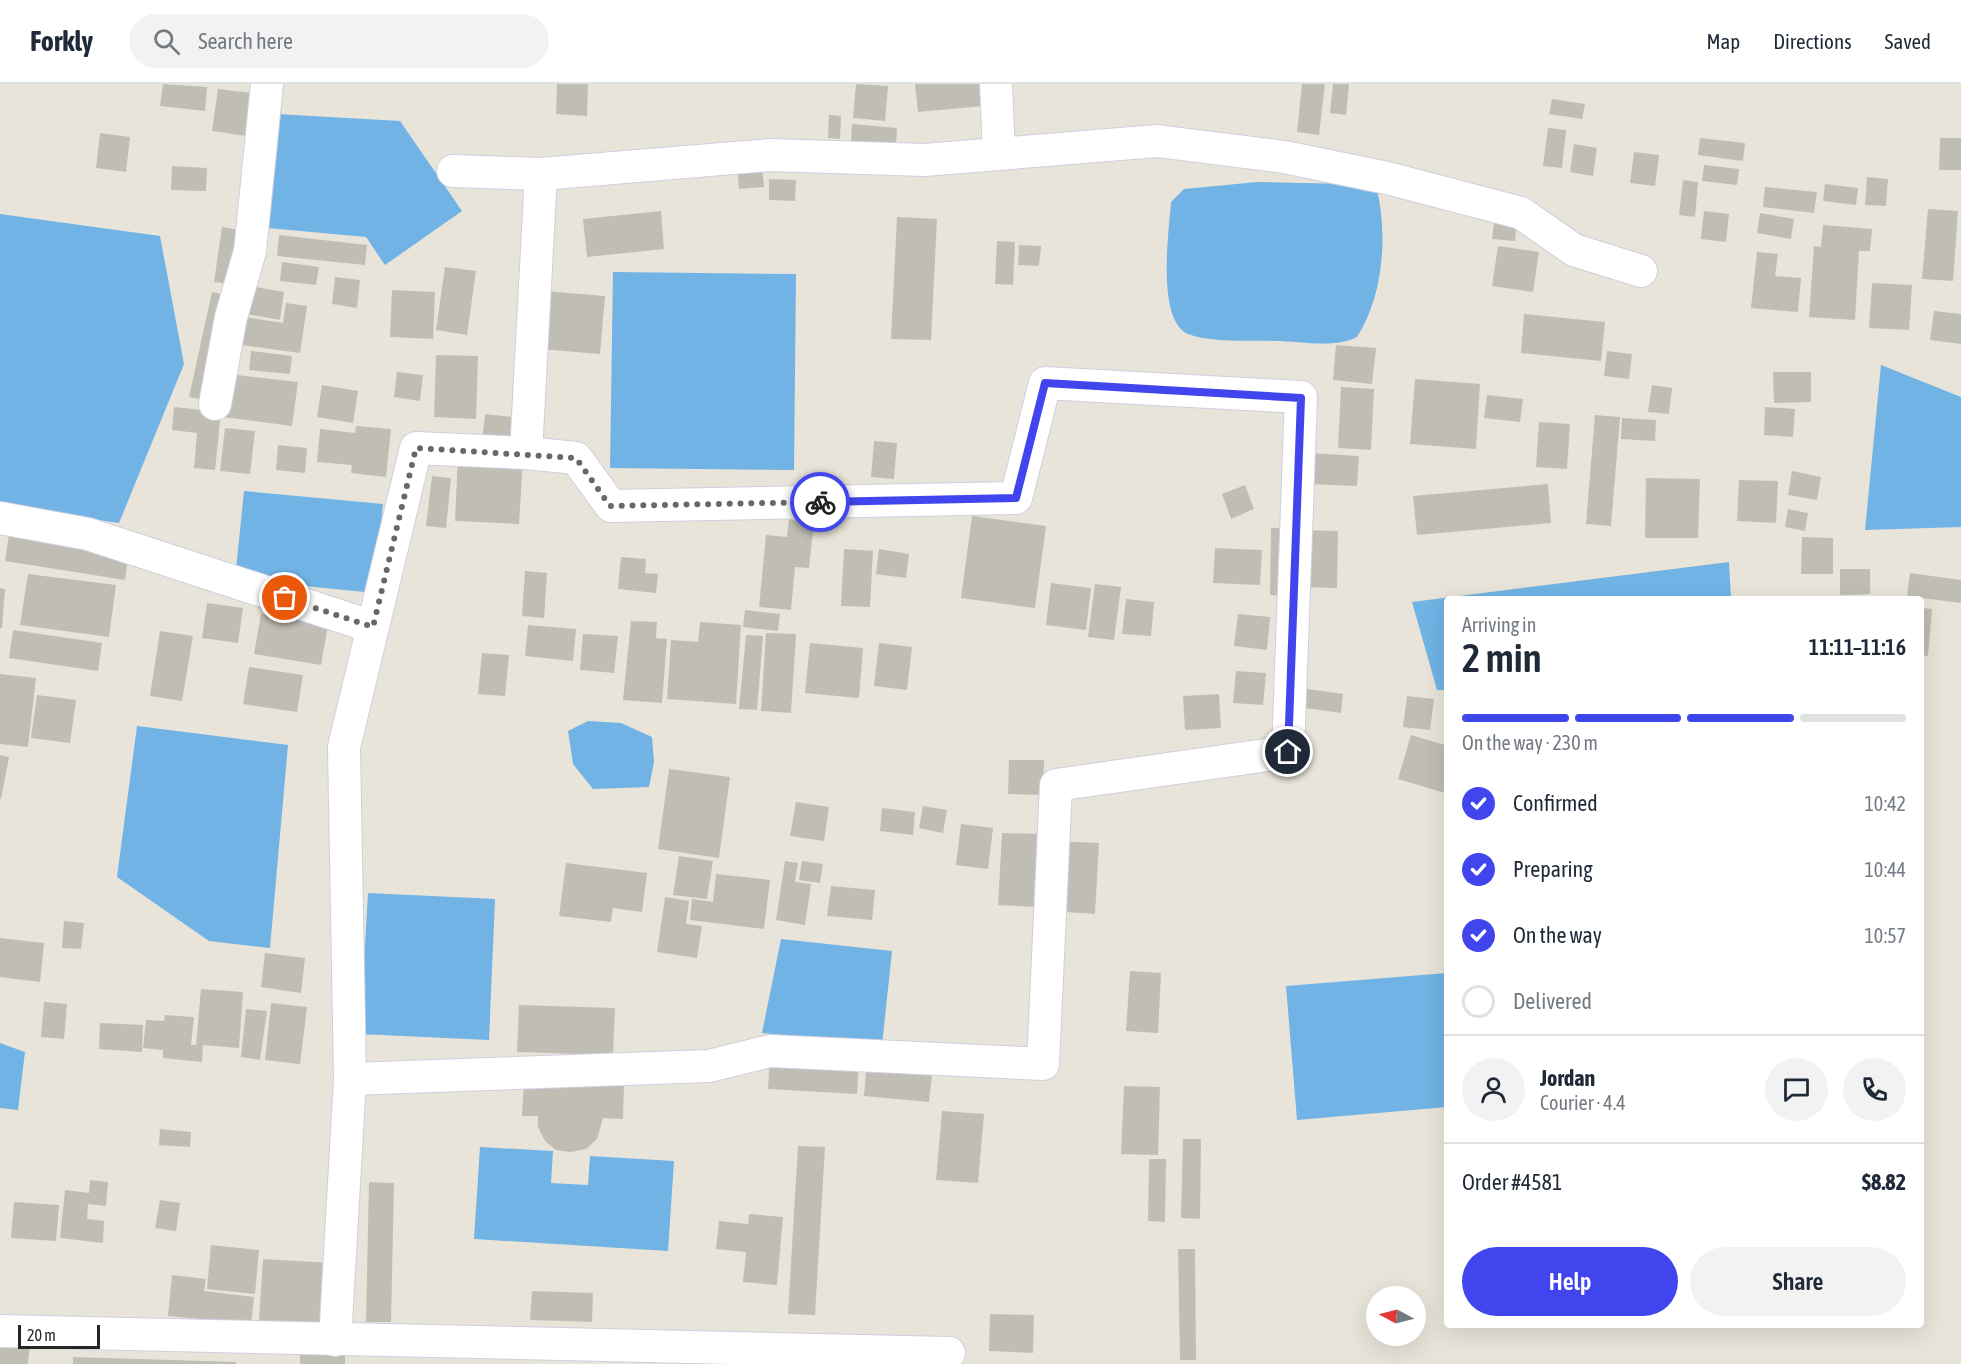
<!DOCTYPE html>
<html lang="en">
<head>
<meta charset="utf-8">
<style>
  :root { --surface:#fff; --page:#f2f2f3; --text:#1f2937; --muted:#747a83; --line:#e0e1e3; --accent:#4145ed }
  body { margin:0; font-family:"Asap Condensed",sans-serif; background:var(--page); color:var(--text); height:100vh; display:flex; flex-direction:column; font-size:22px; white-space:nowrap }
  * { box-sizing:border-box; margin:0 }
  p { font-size:20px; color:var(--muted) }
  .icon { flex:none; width:33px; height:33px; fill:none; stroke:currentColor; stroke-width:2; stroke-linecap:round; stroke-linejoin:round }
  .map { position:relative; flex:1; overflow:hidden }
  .side { position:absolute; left:1444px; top:512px; width:480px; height:732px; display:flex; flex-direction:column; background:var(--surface); border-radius:6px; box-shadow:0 6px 24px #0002 }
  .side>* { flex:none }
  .needle { width:39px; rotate:277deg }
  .controls { position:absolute; left:1366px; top:1202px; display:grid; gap:12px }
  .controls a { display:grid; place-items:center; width:60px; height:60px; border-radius:50%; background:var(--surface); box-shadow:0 6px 24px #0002; font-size:30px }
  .scale { position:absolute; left:18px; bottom:15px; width:82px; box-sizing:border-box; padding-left:6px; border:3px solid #262626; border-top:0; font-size:16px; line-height:21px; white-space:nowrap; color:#262626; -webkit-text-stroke:4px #fff; paint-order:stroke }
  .pin { position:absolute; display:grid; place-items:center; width:51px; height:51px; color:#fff; margin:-26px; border:3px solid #fff; border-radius:50%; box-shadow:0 2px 6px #0007 }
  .courier { position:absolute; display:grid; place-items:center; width:60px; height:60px; margin:-30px; border:4px solid #4145ed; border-radius:50%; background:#fff; color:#222; box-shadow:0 2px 8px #0007 }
  .headline em { font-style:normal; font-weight:600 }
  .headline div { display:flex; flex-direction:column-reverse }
  .headline { display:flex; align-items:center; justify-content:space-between; height:102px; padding:0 18px }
  h1 { font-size:39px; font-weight:600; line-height:45px }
  .bar { display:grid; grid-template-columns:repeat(4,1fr); gap:9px 6px; align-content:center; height:72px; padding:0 18px }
  .bar i { height:8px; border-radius:4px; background:var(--line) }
  .bar .selected { background:var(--accent) }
  .bar p { grid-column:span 4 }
  .line { display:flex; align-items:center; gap:15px; padding:0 18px; border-top:2px solid var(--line) }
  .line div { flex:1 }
  .round { display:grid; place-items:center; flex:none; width:63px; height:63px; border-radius:32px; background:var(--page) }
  ol { padding:0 18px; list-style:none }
  li { display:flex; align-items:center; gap:18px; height:66px }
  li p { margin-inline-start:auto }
  li .icon { padding:6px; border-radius:50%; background:var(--accent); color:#fff; stroke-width:4 }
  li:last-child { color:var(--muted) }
  li i { width:33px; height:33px; border:3px solid var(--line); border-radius:50% }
  .cta { display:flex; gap:12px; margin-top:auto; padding:12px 18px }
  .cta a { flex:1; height:69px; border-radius:36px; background:var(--accent); color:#fff; font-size:24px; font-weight:600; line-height:69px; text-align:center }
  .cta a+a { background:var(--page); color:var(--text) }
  header { display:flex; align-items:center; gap:36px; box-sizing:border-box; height:84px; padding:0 30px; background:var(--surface); border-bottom:2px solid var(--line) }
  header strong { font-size:28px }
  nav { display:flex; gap:33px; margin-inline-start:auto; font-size:21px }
  .search { width:420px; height:54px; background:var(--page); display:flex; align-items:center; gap:15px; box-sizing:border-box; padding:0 21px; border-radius:33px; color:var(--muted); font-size:22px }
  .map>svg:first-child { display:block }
  .water { fill:#71b3e5 }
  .building { fill:#c0beb4 }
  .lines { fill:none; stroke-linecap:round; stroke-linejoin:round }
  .minor-casing { stroke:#cecfdf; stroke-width:34 }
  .minor { stroke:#fff; stroke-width:32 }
  .done { stroke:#6a6865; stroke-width:6; stroke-dasharray:0 10.8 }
  .route { stroke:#4145ed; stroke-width:8 }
</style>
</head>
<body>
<header>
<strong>Forkly</strong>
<div class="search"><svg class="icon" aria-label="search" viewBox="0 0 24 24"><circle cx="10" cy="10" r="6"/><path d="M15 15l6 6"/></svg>Search here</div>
<nav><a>Map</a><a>Directions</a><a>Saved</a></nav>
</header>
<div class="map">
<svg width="1961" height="1280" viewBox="0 0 1961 1280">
  <rect width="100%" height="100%" fill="#e8e4d9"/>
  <g class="water">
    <polygon points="276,30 400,37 462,127 385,181 366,153 268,144"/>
    <path d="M 1257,98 L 1348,100 L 1377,106 C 1388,152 1383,213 1357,253 C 1334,265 1300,257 1275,257 C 1251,256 1211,259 1188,250 C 1156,236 1169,147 1171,118 L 1184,105 Z"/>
    <polygon points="0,130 160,152 184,280 119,439 0,422"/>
    <polygon points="613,188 796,190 794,386 610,384"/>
    <polygon points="1881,281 1961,313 1961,443 1865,446"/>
    <polygon points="244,407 383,420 375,509 235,495"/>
    <polygon points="1729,478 1731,514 1448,514 1447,606 1437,606 1412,518"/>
    <polygon points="588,637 621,639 652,653 654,678 649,703 593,705 573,680 568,647"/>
    <polygon points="137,642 288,661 270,864 209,857 117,793"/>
    <polygon points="368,809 495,815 489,956 360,950"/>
    <polygon points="781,855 892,867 882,961 762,949"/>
    <polygon points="1447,889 1447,1023 1297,1036 1286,902"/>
    <polygon points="0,959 25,968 18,1026 0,1024"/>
    <polygon points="480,1063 553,1067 551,1099 588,1101 590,1072 674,1077 668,1167 474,1155"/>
  </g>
  <g class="building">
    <polygon points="163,0 207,3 205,27 160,22"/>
    <polygon points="557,0 588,0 587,32 556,30"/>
    <polygon points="856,0 888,2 885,37 853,34"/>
    <polygon points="915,0 992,0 994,21 918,28"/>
    <polygon points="1302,0 1325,0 1319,51 1297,48"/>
    <polygon points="1333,0 1349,0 1346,31 1330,29"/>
    <polygon points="218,5 260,10 254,53 212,47"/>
    <polygon points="1552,15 1585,20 1582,35 1549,30"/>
    <polygon points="829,31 841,32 840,55 828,54"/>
    <polygon points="852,40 897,44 896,62 851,59"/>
    <polygon points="1548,44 1566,46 1562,84 1543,82"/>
    <polygon points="100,49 130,53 126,88 96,84"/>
    <polygon points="1700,54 1745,59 1743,77 1698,71"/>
    <polygon points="1940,54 1961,54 1961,86 1939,86"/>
    <polygon points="1574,60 1597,64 1593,92 1570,88"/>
    <polygon points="1634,68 1659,71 1655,102 1630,99"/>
    <polygon points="762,81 764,103 739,105 737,83"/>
    <polygon points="1704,81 1739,85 1737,101 1702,97"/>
    <polygon points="172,82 207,84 206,107 171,106"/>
    <polygon points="1867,93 1888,95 1886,122 1865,121"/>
    <polygon points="769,95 796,96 795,117 769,116"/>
    <polygon points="1683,96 1698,98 1695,133 1679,131"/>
    <polygon points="1825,100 1858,104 1856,121 1823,117"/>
    <polygon points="1765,103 1817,108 1814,129 1763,123"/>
    <polygon points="1928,125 1958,127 1953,197 1922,195"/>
    <polygon points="661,127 664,165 587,173 583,135"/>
    <polygon points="1704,127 1729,130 1726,158 1701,155"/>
    <polygon points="1760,129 1794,135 1791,155 1757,149"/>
    <polygon points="897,133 937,135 931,256 891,255"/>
    <polygon points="1504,133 1516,145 1515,157 1492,155 1494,139 1504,140"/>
    <polygon points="1823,141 1872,145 1870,167 1859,167 1855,236 1809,233 1814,162 1821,163"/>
    <polygon points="222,143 244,147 236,201 214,198"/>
    <polygon points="279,151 367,161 365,181 277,172"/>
    <polygon points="997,157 1015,158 1013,201 995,200"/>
    <polygon points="1019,161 1041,162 1039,182 1018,181"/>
    <polygon points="1498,162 1539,168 1533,208 1492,202"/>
    <polygon points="1757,168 1778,170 1775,192 1801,194 1798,228 1751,224"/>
    <polygon points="282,178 319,183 316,201 280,197"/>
    <polygon points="445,183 476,187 467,251 436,246"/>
    <polygon points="335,193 360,196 357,224 332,220"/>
    <polygon points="1872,199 1912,201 1909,246 1869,244"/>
    <polygon points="246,201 284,208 280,236 241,229"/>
    <polygon points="392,206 435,208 433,255 390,253"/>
    <polygon points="545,207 605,212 600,270 540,265"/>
    <polygon points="212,208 230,212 208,317 189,313"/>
    <polygon points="286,219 307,222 300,269 235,260 239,232 283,239"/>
    <polygon points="1934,227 1961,230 1961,260 1930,256"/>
    <polygon points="1524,230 1605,238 1601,277 1521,269"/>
    <polygon points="1336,261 1376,264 1372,300 1333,296"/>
    <polygon points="251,267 292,272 290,290 249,286"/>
    <polygon points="1607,267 1632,270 1629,295 1604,292"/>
    <polygon points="436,271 478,272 476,335 434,333"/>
    <polygon points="397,288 423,291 420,317 394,313"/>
    <polygon points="1773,288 1811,288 1811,318 1774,319"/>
    <polygon points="229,290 298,298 292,342 223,333"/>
    <polygon points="1415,295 1480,300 1476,365 1410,360"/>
    <polygon points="322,301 358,307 353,339 317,333"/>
    <polygon points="1652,301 1672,304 1669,330 1648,328"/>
    <polygon points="1341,303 1374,305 1371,366 1338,364"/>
    <polygon points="1487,311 1523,315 1520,338 1484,334"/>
    <polygon points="174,323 221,328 215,386 194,384 197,349 172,346"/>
    <polygon points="1765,323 1795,325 1793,353 1764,351"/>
    <polygon points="485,330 522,334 520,363 482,360"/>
    <polygon points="1595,331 1620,333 1611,442 1586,440"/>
    <polygon points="1622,334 1656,336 1655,357 1621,355"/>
    <polygon points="1539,338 1570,340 1567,385 1536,383"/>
    <polygon points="356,342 391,345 386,393 351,389 352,381 317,378 320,345 355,349"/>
    <polygon points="225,344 255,347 250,390 220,387"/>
    <polygon points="874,357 897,359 894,395 871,393"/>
    <polygon points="278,361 307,364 305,389 276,386"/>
    <polygon points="1311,369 1359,372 1357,402 1309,400"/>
    <polygon points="458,372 523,375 519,440 455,437"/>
    <polygon points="1792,387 1821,393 1817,416 1788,411"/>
    <polygon points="432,392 451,394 446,444 426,442"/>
    <polygon points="1646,394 1700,395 1698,454 1645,454"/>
    <polygon points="1739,396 1778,397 1776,439 1737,437"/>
    <polygon points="1548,400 1551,439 1417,451 1413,412"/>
    <polygon points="1245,401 1254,425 1231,435 1222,410"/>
    <polygon points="1788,425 1808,429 1805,447 1785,443"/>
    <polygon points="972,432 1046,442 1035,524 961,514"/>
    <polygon points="789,436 814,438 809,484 795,483 791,526 759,523 766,451 787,453"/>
    <polygon points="11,438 129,466 125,496 5,477"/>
    <polygon points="1271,444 1293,444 1293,512 1270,511"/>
    <polygon points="1300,446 1338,447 1337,504 1298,503"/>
    <polygon points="1802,453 1833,454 1833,490 1801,490"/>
    <polygon points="1215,464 1262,466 1260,501 1213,499"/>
    <polygon points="844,465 873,467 870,523 841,522"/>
    <polygon points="879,465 909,470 906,494 876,490"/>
    <polygon points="621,473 646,475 645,489 658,490 656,509 618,505"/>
    <polygon points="1840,485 1870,485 1870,510 1840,511"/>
    <polygon points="525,487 547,489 544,534 522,532"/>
    <polygon points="1910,489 1961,496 1961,519 1907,512"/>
    <polygon points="28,490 116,501 109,553 20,541"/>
    <polygon points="1051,499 1091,504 1086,546 1046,541"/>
    <polygon points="1095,500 1121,503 1114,556 1088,553"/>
    <polygon points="0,504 5,505 2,544 0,544"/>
    <polygon points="1126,515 1154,518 1151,552 1122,550"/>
    <polygon points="207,519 243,524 238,559 202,554"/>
    <polygon points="1922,524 1932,525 1928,572 1922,571"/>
    <polygon points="745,526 780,530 778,547 743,543"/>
    <polygon points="261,530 328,541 321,581 254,570"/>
    <polygon points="1238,530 1270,533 1267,566 1234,562"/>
    <polygon points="631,537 657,538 656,554 667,555 662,619 623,616"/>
    <polygon points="700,538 741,541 736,620 667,615 671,556 698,558"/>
    <polygon points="528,541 576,545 573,577 525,572"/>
    <polygon points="13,546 102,559 98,587 9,574"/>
    <polygon points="160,547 193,552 182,617 150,612"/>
    <polygon points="766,549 796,550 791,629 761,627"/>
    <polygon points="583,550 618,552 614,589 580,586"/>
    <polygon points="746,551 763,552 757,626 739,625"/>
    <polygon points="810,559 863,564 859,614 805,609"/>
    <polygon points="879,559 912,563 907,606 874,602"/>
    <polygon points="482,569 509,571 505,612 478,610"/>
    <polygon points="249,583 303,591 297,628 243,620"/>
    <polygon points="1236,587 1266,589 1263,621 1233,619"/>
    <polygon points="0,590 36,594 28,663 0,660"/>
    <polygon points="1301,604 1343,610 1341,629 1298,623"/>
    <polygon points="1219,610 1221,644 1185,646 1183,612"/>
    <polygon points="37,611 76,616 70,659 31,654"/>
    <polygon points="1407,612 1434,615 1430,646 1403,643"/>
    <polygon points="1411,651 1448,662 1448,699 1445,709 1398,695"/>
    <polygon points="0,671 9,673 1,715 0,715"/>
    <polygon points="1009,676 1044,676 1043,711 1008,710"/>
    <polygon points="669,685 730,693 719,774 658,765"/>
    <polygon points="796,718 829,723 824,757 790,752"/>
    <polygon points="923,722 947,726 943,749 919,744"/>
    <polygon points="882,724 915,728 913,751 880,747"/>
    <polygon points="961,740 993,744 988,785 956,781"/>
    <polygon points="1002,749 1042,750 1038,823 998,821"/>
    <polygon points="1054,757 1099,759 1095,830 1050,827"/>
    <polygon points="679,772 713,777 707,815 673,811"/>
    <polygon points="785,777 798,779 795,798 811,800 805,841 776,836"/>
    <polygon points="802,777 823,780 820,799 799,796"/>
    <polygon points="566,779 647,789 642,828 613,824 611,838 559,832"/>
    <polygon points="716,790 770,796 764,845 690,836 692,815 713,818"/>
    <polygon points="831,802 875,806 872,836 827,832"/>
    <polygon points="665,813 689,817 686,840 702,842 697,874 657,868"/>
    <polygon points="64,837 84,839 81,865 62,864"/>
    <polygon points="0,854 44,859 40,898 0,893"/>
    <polygon points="265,869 305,874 301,909 261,903"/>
    <polygon points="1130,887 1161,889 1158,949 1126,947"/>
    <polygon points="201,905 243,908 239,964 203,961 202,978 163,974 163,966 143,964 146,936 164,937 165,931 194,933 191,961 196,961"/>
    <polygon points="44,918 67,920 64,955 41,953"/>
    <polygon points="271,919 307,923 300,980 265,976"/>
    <polygon points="519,921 615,924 613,971 517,968"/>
    <polygon points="246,925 267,927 260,976 241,973"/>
    <polygon points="100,939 143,941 142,968 99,965"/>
    <polygon points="770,973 859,977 857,1010 768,1005"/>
    <polygon points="867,976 933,982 929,1018 864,1012"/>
    <polygon points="524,997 624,1001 623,1035 603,1034 597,1055 586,1065 571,1068 556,1066 545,1057 538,1043 538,1032 522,1032"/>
    <polygon points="1124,1002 1160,1003 1158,1071 1121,1070"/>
    <polygon points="942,1027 984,1030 978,1099 936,1096"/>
    <polygon points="160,1045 191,1048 190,1063 159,1061"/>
    <polygon points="1183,1055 1201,1055 1200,1135 1181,1134"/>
    <polygon points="798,1062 825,1063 815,1231 788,1230"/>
    <polygon points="1149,1075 1166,1075 1165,1138 1148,1137"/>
    <polygon points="90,1096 108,1098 106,1122 88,1120 87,1135 104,1137 103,1159 60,1154 65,1106 89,1109"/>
    <polygon points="369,1098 394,1099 391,1238 366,1238"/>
    <polygon points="160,1116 180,1119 176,1147 155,1144"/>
    <polygon points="14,1118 59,1121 56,1157 11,1154"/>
    <polygon points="749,1130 783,1133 777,1201 743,1198 746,1168 716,1165 719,1137 748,1140"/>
    <polygon points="211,1161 259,1166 255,1210 207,1205"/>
    <polygon points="1178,1165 1195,1165 1196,1276 1180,1276"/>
    <polygon points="263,1175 331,1179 328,1242 259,1237"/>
    <polygon points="172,1191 206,1195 204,1207 254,1213 251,1240 168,1232"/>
    <polygon points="532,1207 593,1209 592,1238 530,1236"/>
    <polygon points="990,1230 1034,1231 1033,1269 989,1267"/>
    <polygon points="0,1256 30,1258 28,1280 0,1280"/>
    <rect x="300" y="1270" width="45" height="10"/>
    <polygon points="73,1273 236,1278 236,1280 73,1280"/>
  </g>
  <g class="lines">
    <defs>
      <g id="minor">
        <polyline points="996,0 999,69"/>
        <polyline points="453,87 541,90 770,71 924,76 1157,57 1284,73 1387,94 1521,129 1574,166 1641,187"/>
        <polyline points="215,320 231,233 250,167 267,0"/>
        <polyline points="0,434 88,450 373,543"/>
        <polyline points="350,995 344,663 416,364 526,369"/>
        <polyline points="0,1247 949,1269"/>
        <polyline points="335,1256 350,995 709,982 770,967 1043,980 1056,701 1288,668 1301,313 1045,299 1016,414 611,422 576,374 526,369 541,90"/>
      </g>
    </defs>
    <use href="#minor" class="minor-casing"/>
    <use href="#minor" class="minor"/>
  </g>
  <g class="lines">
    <polyline class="done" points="285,514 373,543 416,364 576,374 610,422 820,418"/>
    <polyline class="route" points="820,418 1016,414 1045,299 1301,314 1288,668"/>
  </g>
</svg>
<div class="controls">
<a><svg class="needle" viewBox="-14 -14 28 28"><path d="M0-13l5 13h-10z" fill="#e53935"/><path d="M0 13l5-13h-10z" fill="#747a83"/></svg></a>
</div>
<div class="scale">20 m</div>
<div class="pin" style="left:285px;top:514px;background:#ea580c"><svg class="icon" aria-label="bag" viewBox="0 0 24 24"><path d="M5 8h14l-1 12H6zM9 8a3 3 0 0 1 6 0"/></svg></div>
<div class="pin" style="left:1288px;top:668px;background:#1f2937"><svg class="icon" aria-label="home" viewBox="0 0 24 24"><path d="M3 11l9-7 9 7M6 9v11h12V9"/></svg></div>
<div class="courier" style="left:820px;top:418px"><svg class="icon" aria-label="bike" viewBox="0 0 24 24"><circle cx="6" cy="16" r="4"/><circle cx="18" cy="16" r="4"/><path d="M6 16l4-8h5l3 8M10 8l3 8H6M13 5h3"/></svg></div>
<section class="side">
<div class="headline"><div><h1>2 min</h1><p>Arriving in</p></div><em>11:11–11:16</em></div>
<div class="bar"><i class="selected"></i><i class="selected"></i><i class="selected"></i><i></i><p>On the way · 230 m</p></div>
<ol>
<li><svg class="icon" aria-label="check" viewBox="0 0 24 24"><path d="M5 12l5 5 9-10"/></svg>Confirmed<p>10:42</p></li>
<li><svg class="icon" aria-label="check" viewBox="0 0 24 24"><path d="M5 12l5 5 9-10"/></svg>Preparing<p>10:44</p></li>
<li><svg class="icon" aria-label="check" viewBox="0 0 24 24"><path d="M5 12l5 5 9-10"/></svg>On the way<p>10:57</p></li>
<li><i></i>Delivered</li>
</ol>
<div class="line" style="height:108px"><a class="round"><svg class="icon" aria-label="person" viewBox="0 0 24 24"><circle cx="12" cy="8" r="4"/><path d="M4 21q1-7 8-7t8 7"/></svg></a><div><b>Jordan</b><p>Courier · 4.4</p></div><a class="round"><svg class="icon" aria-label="chat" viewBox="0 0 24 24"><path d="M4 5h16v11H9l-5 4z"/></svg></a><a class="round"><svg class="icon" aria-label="phone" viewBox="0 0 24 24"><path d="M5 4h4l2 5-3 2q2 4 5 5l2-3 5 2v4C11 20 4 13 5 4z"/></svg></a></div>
<div class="line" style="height:78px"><div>Order #4581</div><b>$8.82</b></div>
<div class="cta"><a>Help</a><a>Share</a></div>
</section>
</div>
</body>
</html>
